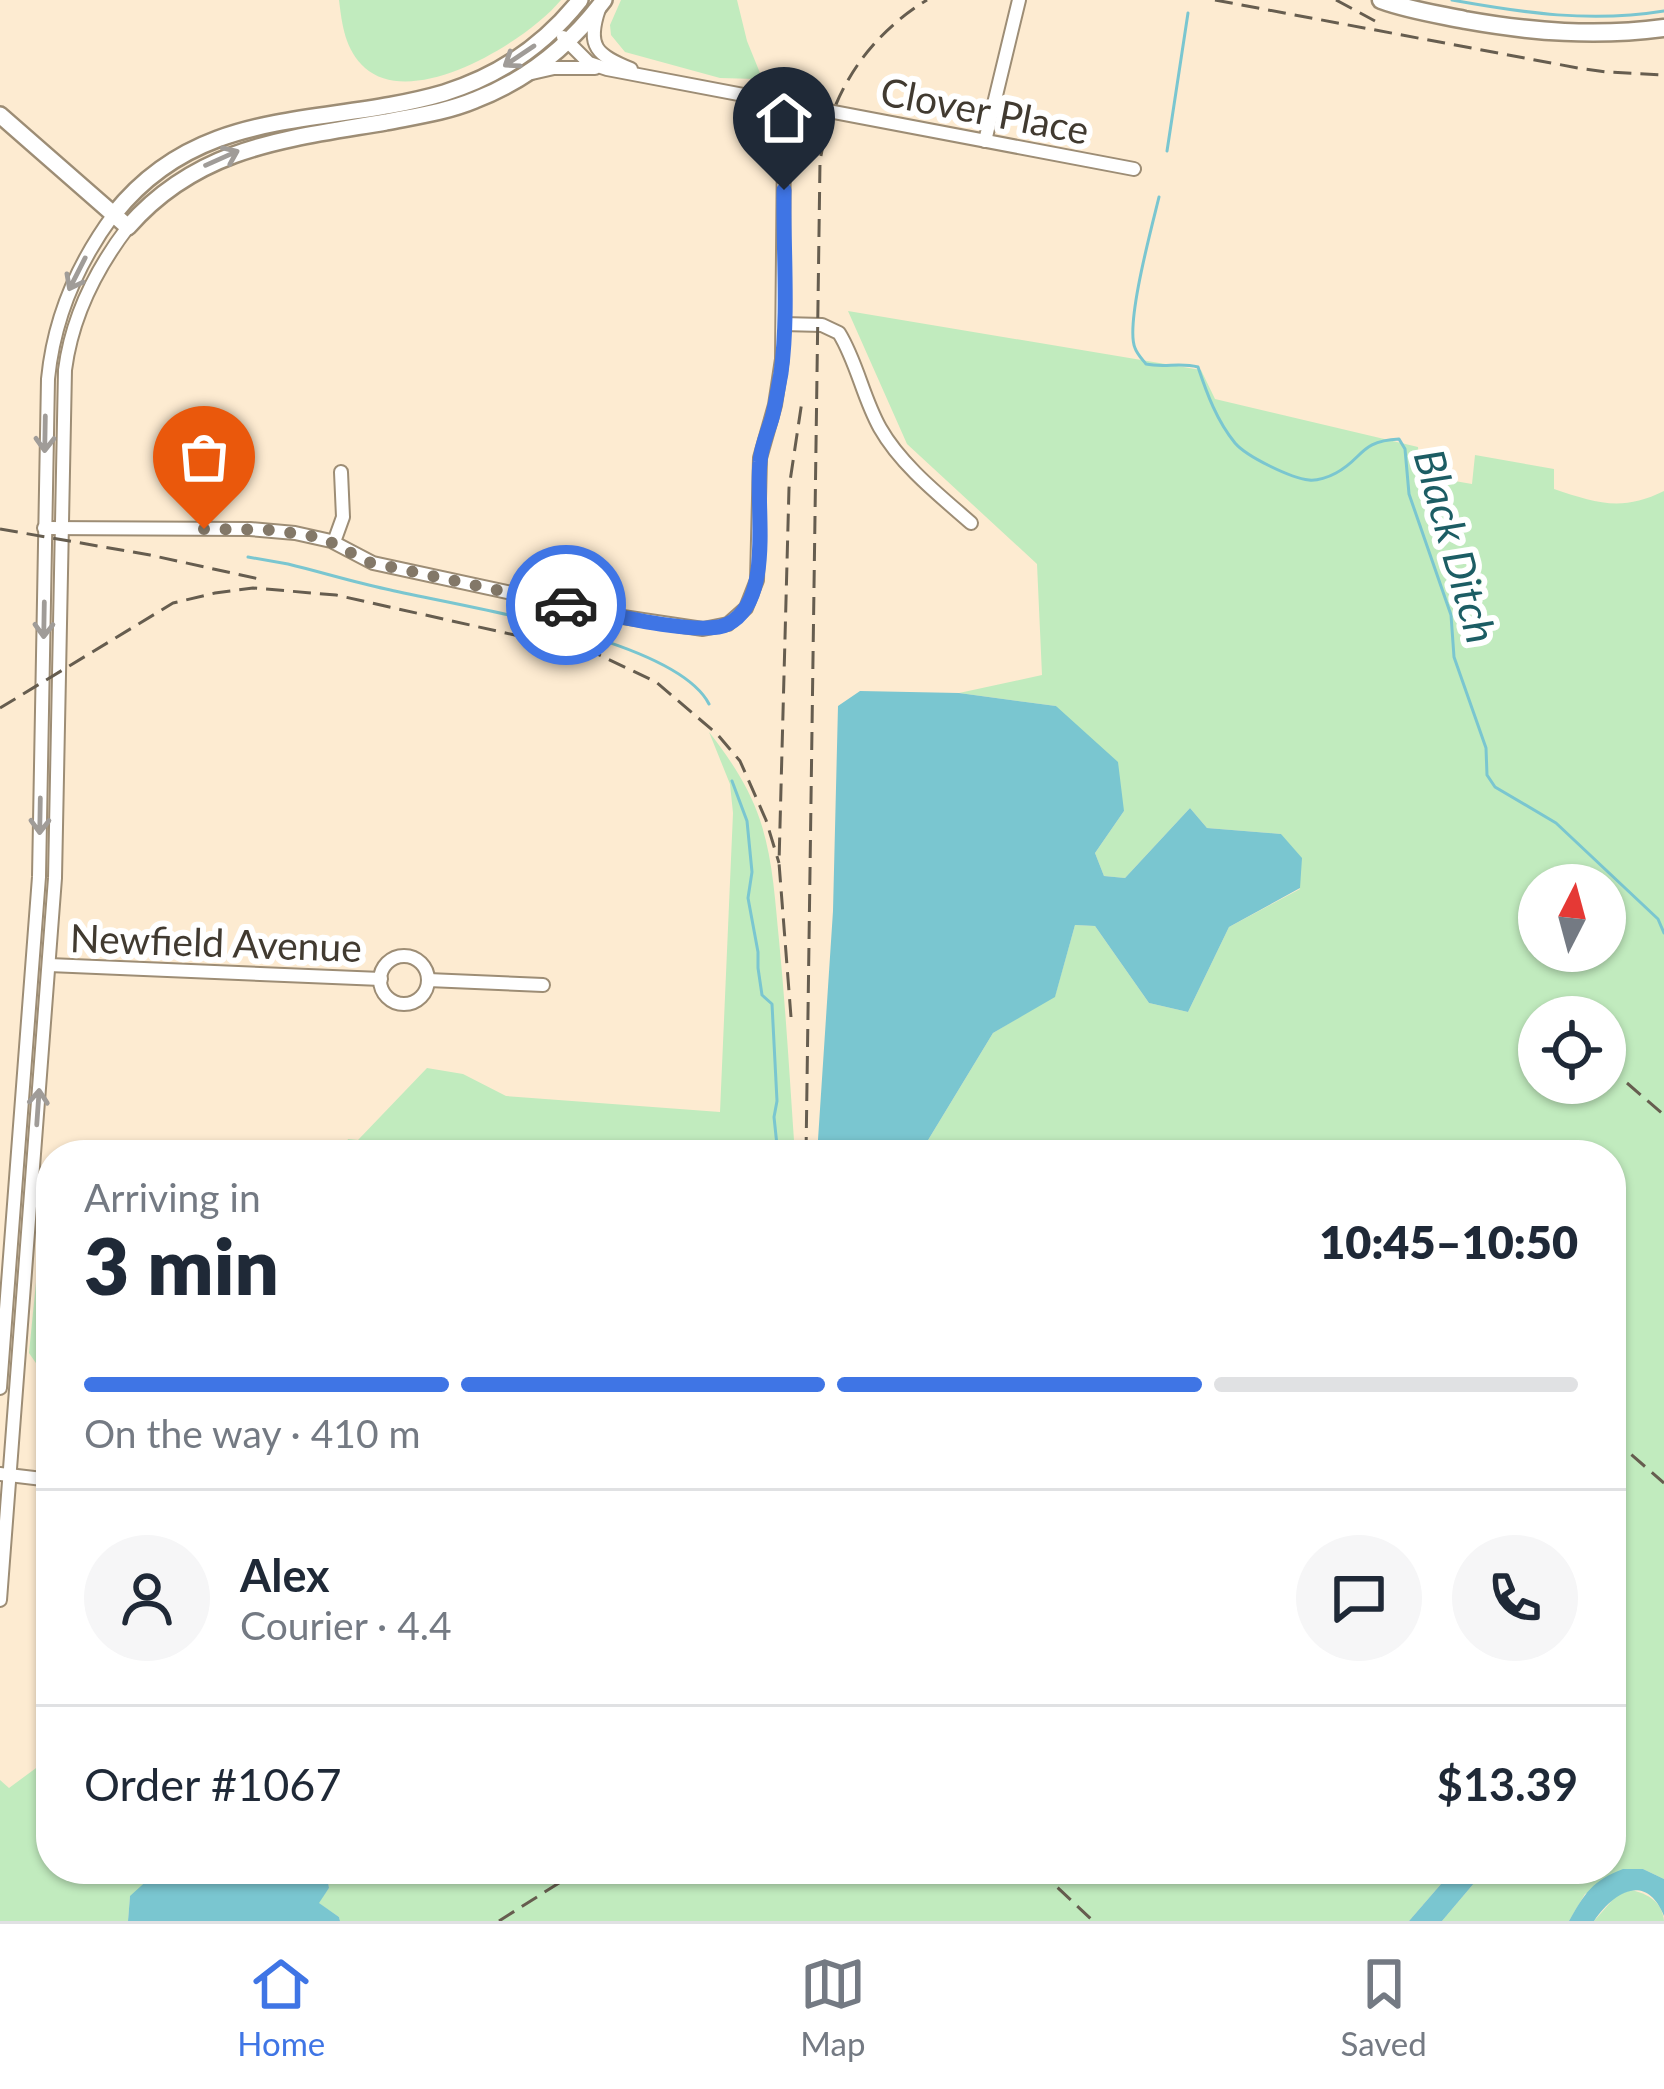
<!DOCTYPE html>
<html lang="en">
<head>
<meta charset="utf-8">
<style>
  :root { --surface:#fff; --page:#f6f6f7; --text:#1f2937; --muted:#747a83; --line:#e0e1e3; --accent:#3f75e5 }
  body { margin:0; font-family:Lato,sans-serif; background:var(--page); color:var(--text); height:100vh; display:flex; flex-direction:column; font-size:45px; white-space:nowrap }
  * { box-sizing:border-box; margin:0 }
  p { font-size:39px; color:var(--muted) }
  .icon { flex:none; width:66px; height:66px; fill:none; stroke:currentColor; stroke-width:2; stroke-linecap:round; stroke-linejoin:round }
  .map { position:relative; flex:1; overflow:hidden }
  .drawer { position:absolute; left:36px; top:1140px; width:1590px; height:744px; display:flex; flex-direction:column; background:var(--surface); border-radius:48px; box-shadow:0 3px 9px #0004 }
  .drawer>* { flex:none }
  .needle { width:78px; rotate:6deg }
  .buttons { position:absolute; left:1518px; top:864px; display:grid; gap:24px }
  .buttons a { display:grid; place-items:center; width:108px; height:108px; border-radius:50%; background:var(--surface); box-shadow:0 3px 9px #0004; font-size:60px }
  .pin { position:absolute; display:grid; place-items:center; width:102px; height:102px; color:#fff; margin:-123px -51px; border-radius:50% 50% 50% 0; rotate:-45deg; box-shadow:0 0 12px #0007 }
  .pin .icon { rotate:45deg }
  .courier { position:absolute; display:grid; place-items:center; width:120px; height:120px; margin:-60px; border:9px solid #3f75e5; border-radius:50%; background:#fff; color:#222; box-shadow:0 3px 15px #0007 }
  .head em { font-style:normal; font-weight:800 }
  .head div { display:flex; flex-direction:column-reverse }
  .head { display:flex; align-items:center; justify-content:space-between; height:204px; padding:0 48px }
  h1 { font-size:78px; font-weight:800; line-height:90px }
  .bar { display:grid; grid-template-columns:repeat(4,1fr); gap:18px 12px; align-content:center; height:144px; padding:0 48px }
  .bar i { height:15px; border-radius:9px; background:var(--line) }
  .bar .active { background:var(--accent) }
  .bar p { grid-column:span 4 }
  .line { display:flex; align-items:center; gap:30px; padding:0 48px; border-top:3px solid var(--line) }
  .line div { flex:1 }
  .round { display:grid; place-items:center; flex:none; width:126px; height:126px; border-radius:63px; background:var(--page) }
  .dock { display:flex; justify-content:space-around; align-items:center; height:168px; border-top:3px solid var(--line); background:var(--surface); font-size:33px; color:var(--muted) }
  .dock a { display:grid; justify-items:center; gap:6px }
  .dock .active { color:var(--accent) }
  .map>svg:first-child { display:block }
  .green { fill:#c1ebbe; fill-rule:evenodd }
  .water { fill:#7ac6d0 }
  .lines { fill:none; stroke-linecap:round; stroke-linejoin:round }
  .stream { stroke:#7ac6d0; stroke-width:3 }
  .minor-casing { stroke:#9d8d75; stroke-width:16 }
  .tertiary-casing { stroke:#9d8d75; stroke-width:20 }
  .secondary-casing { stroke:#9d8d75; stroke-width:21 }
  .minor { stroke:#fff; stroke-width:12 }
  .tertiary { stroke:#fff; stroke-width:15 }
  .secondary { stroke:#fff; stroke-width:16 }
  .rail { stroke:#665d4f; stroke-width:3; stroke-dasharray:18 9; stroke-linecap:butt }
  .oneway { stroke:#a09c98 }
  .done { stroke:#837868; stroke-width:12; stroke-dasharray:0 21.6 }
  .route { stroke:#3f75e5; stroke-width:15 }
  .labels { text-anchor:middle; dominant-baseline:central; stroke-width:12; stroke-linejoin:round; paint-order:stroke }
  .street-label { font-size:39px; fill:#413a30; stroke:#fff }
  .water-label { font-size:42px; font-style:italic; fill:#1c5d64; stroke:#fff }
</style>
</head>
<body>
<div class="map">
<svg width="1664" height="1921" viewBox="0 0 1664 1921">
  <rect width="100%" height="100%" fill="#fdebd1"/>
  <g class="green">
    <path d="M 339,0 L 561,0 C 527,41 414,111 365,68 C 345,50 342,25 339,0 Z"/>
    <polygon points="621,0 737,0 747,41 760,73 756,79 720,78 625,52 611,35 610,25"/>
    <path d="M 848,311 L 1201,370 L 1215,399 L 1418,447 L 1420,475 L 1472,484 L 1475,455 L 1554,469 L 1554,489 C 1596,503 1622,512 1664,491 L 1664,1879 L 1643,1869 L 1585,1894 L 1569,1921 L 1442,1921 L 1486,1869 L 1611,1869 L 1611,1155 L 919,1155 L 993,1033 L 1055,996 L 1075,925 L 1095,926 L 1149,1003 L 1188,1012 L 1229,927 L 1300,889 L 1281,834 L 1207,828 L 1190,808 L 1125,878 L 1104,876 L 1095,853 L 1124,811 L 1056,706 L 959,693 L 1042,675 L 1037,564 L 907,444 ZM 1539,885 L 1605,885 L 1605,951 L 1539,951 ZM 1539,1017 L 1605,1017 L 1605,1083 L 1539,1083 Z"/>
    <path d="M 709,732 C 730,759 749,787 760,820 C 773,859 775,900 779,940 C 786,1012 790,1083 795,1155 L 341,1155 L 348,1139 L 358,1140 L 427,1068 L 463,1074 L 506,1096 L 720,1112 L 733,813 L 730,784 Z"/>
    <polygon points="51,1206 51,1385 29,1353 43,1212"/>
    <polygon points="51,1757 51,1869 292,1869 284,1876 130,1896 128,1921 0,1921 0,1780 9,1788"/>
    <polygon points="326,1869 1454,1869 1409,1921 340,1921 339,1917 318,1903 329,1888"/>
    <path d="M 1631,1890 C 1649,1894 1662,1902 1664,1921 L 1594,1921 L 1617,1895 Z"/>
  </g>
  <g class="water">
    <polygon points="860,691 959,693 1056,706 1118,762 1124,811 1095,853 1104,876 1125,878 1190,808 1207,828 1281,834 1302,858 1300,888 1229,927 1188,1012 1149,1003 1095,926 1075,925 1055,997 993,1033 919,1155 817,1155 833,911 838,706"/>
    <polygon points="292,1869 326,1869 329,1888 319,1903 339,1917 340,1921 128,1921 130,1896 152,1876 283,1876"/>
    <polygon points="1454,1869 1486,1869 1442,1921 1409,1921"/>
    <path d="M 1623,1869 L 1643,1869 L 1664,1879 L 1664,1916 C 1646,1872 1614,1892 1594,1921 L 1569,1921 C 1585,1893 1592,1881 1623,1869 Z"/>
  </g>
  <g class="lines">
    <g class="stream">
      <path d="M 1452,0 C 1524,13 1591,23 1664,11"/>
      <polyline points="1167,151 1188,13"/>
      <path d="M 1159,197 C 1152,226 1125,325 1135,348 C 1137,354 1142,359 1146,364 C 1164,368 1180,362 1198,367 C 1207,394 1217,421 1235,443 C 1247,457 1291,478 1309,480 C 1317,481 1329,477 1336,473 C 1364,458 1359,441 1399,439 L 1405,449 L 1409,494 L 1451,615 L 1454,657 L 1486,748 L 1487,775 L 1495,787 L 1556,823 L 1658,919 L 1664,933"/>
      <path d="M 248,557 L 288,564 C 321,572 353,582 386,589 C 458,606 675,638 709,704"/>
      <polyline points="732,781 747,821 752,872 748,898 758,952 758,968 762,995 772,1004 777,1101 774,1117 778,1155"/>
    </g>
    <defs>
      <g id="minor">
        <path d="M 599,9 C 586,47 597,55 631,69"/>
        <polyline points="563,37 589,63 607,69 1134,169"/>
        <polyline points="532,73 554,68 595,68"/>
        <polyline points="985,141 1019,0"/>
        <path d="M 783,324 L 822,325 L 839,333 C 857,362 863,398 880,428 C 901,465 939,495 971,523"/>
        <polyline points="44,528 250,529 295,533 331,541 373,563 623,617 703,629 728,624 746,608 757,580 760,458 775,405 782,359 784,145 792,104"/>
        <polyline points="334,542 343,517 341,472"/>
        <circle cx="404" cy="980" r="24"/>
        <polyline points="49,965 381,979"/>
        <polyline points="428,980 543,985"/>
        <path d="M 0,1388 L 39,877 L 48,379 C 54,317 77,264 114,214"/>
        <polyline points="0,1474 51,1480"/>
        <path d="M 0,1600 L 55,878 L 65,370 C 72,316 96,269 128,227"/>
      </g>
      <g id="tertiary">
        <path d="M 0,115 L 128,227 C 199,146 287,139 386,122 C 416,116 446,112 475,100 C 527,80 571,44 604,0"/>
        <path d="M 114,214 C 202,103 324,128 444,93 C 499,76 545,44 580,0"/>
      </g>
      <path id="secondary" d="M 1381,0 C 1408,10 1436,14 1465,20 C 1532,32 1596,37 1664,28"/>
    </defs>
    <use href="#minor" class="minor-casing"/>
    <use href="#tertiary" class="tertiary-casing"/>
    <use href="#secondary" class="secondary-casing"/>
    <use href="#minor" class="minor"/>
    <use href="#tertiary" class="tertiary"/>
    <use href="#secondary" class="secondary"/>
    <g class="rail">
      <polyline points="1215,0 1578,68 1607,72 1664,75"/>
      <polyline points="1336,0 1375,21"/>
      <polyline points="0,529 150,555 259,579"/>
      <polyline points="0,708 173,603 215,593 253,588 336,595 595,653 656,682 717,734 740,761 766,820 779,863"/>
      <polyline points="791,1017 779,863 789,488 802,401"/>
      <polyline points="1627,1083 1664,1115"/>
      <path d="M 806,1155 L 820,162 C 830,93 868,36 927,0"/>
      <polyline points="1611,1437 1664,1483"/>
      <polyline points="1038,1869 1093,1921"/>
      <polyline points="499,1921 581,1869"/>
    </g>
  </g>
  <defs><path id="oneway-shaft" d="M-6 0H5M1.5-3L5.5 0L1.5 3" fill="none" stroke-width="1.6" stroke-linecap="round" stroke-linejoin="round" transform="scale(3)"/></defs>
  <g class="oneway">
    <use href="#oneway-shaft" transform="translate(519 56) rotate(146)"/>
    <use href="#oneway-shaft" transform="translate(222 158) rotate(-24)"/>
    <use href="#oneway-shaft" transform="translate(77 274) rotate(117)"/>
    <use href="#oneway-shaft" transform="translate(45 434) rotate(91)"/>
    <use href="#oneway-shaft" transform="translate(44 620) rotate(91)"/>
    <use href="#oneway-shaft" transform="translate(40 816) rotate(91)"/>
    <use href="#oneway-shaft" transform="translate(38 1107) rotate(-86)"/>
  </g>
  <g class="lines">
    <polyline class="done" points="204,529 274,530 323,538 368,562 566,605"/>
    <path class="route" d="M 566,605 C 599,612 701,638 728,624 C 775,600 755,507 760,462 C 761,446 768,432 772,418 C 776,403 778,388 781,373 C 789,313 783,250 784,190"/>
  </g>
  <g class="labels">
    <g class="street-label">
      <text transform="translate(985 110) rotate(11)">Clover Place</text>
      <text transform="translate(216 942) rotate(2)">Newfield Avenue</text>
    </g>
    <g class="water-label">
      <text transform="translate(1456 546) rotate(74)">Black Ditch</text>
    </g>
  </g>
</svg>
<div class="buttons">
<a><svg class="needle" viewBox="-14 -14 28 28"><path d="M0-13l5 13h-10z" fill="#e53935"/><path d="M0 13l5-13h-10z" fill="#747a83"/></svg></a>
<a><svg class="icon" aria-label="locate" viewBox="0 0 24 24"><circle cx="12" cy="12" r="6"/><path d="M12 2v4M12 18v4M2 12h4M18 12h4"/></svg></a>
</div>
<div class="pin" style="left:204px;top:529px;background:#ea580c"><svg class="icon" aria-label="bag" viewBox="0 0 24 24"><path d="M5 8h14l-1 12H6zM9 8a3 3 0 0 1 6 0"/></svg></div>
<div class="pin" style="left:784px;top:190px;background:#1f2937"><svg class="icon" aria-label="home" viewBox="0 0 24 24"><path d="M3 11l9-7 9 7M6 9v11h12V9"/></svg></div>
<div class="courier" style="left:566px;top:605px"><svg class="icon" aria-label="car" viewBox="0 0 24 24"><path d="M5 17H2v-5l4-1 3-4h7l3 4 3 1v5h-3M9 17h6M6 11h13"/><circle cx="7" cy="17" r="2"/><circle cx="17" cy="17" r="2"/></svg></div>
<section class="drawer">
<div class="head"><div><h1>3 min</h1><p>Arriving in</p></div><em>10:45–10:50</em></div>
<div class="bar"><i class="active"></i><i class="active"></i><i class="active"></i><i></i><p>On the way · 410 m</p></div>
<div class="line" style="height:216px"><a class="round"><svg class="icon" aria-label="person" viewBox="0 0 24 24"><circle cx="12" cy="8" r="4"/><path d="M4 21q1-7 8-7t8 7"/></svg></a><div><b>Alex</b><p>Courier · 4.4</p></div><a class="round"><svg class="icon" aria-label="chat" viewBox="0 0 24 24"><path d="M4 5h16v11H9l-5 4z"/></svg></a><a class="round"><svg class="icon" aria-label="phone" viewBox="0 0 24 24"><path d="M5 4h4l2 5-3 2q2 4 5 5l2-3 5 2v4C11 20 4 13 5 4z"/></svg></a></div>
<div class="line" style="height:156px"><div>Order #1067</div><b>$13.39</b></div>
</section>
</div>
<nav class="dock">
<a class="active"><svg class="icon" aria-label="home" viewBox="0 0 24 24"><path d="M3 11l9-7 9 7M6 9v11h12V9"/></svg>Home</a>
<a><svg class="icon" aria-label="map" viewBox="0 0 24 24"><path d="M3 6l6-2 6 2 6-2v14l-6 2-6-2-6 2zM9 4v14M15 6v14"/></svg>Map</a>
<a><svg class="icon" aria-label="saved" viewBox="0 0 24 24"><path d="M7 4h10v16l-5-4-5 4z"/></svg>Saved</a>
</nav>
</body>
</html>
